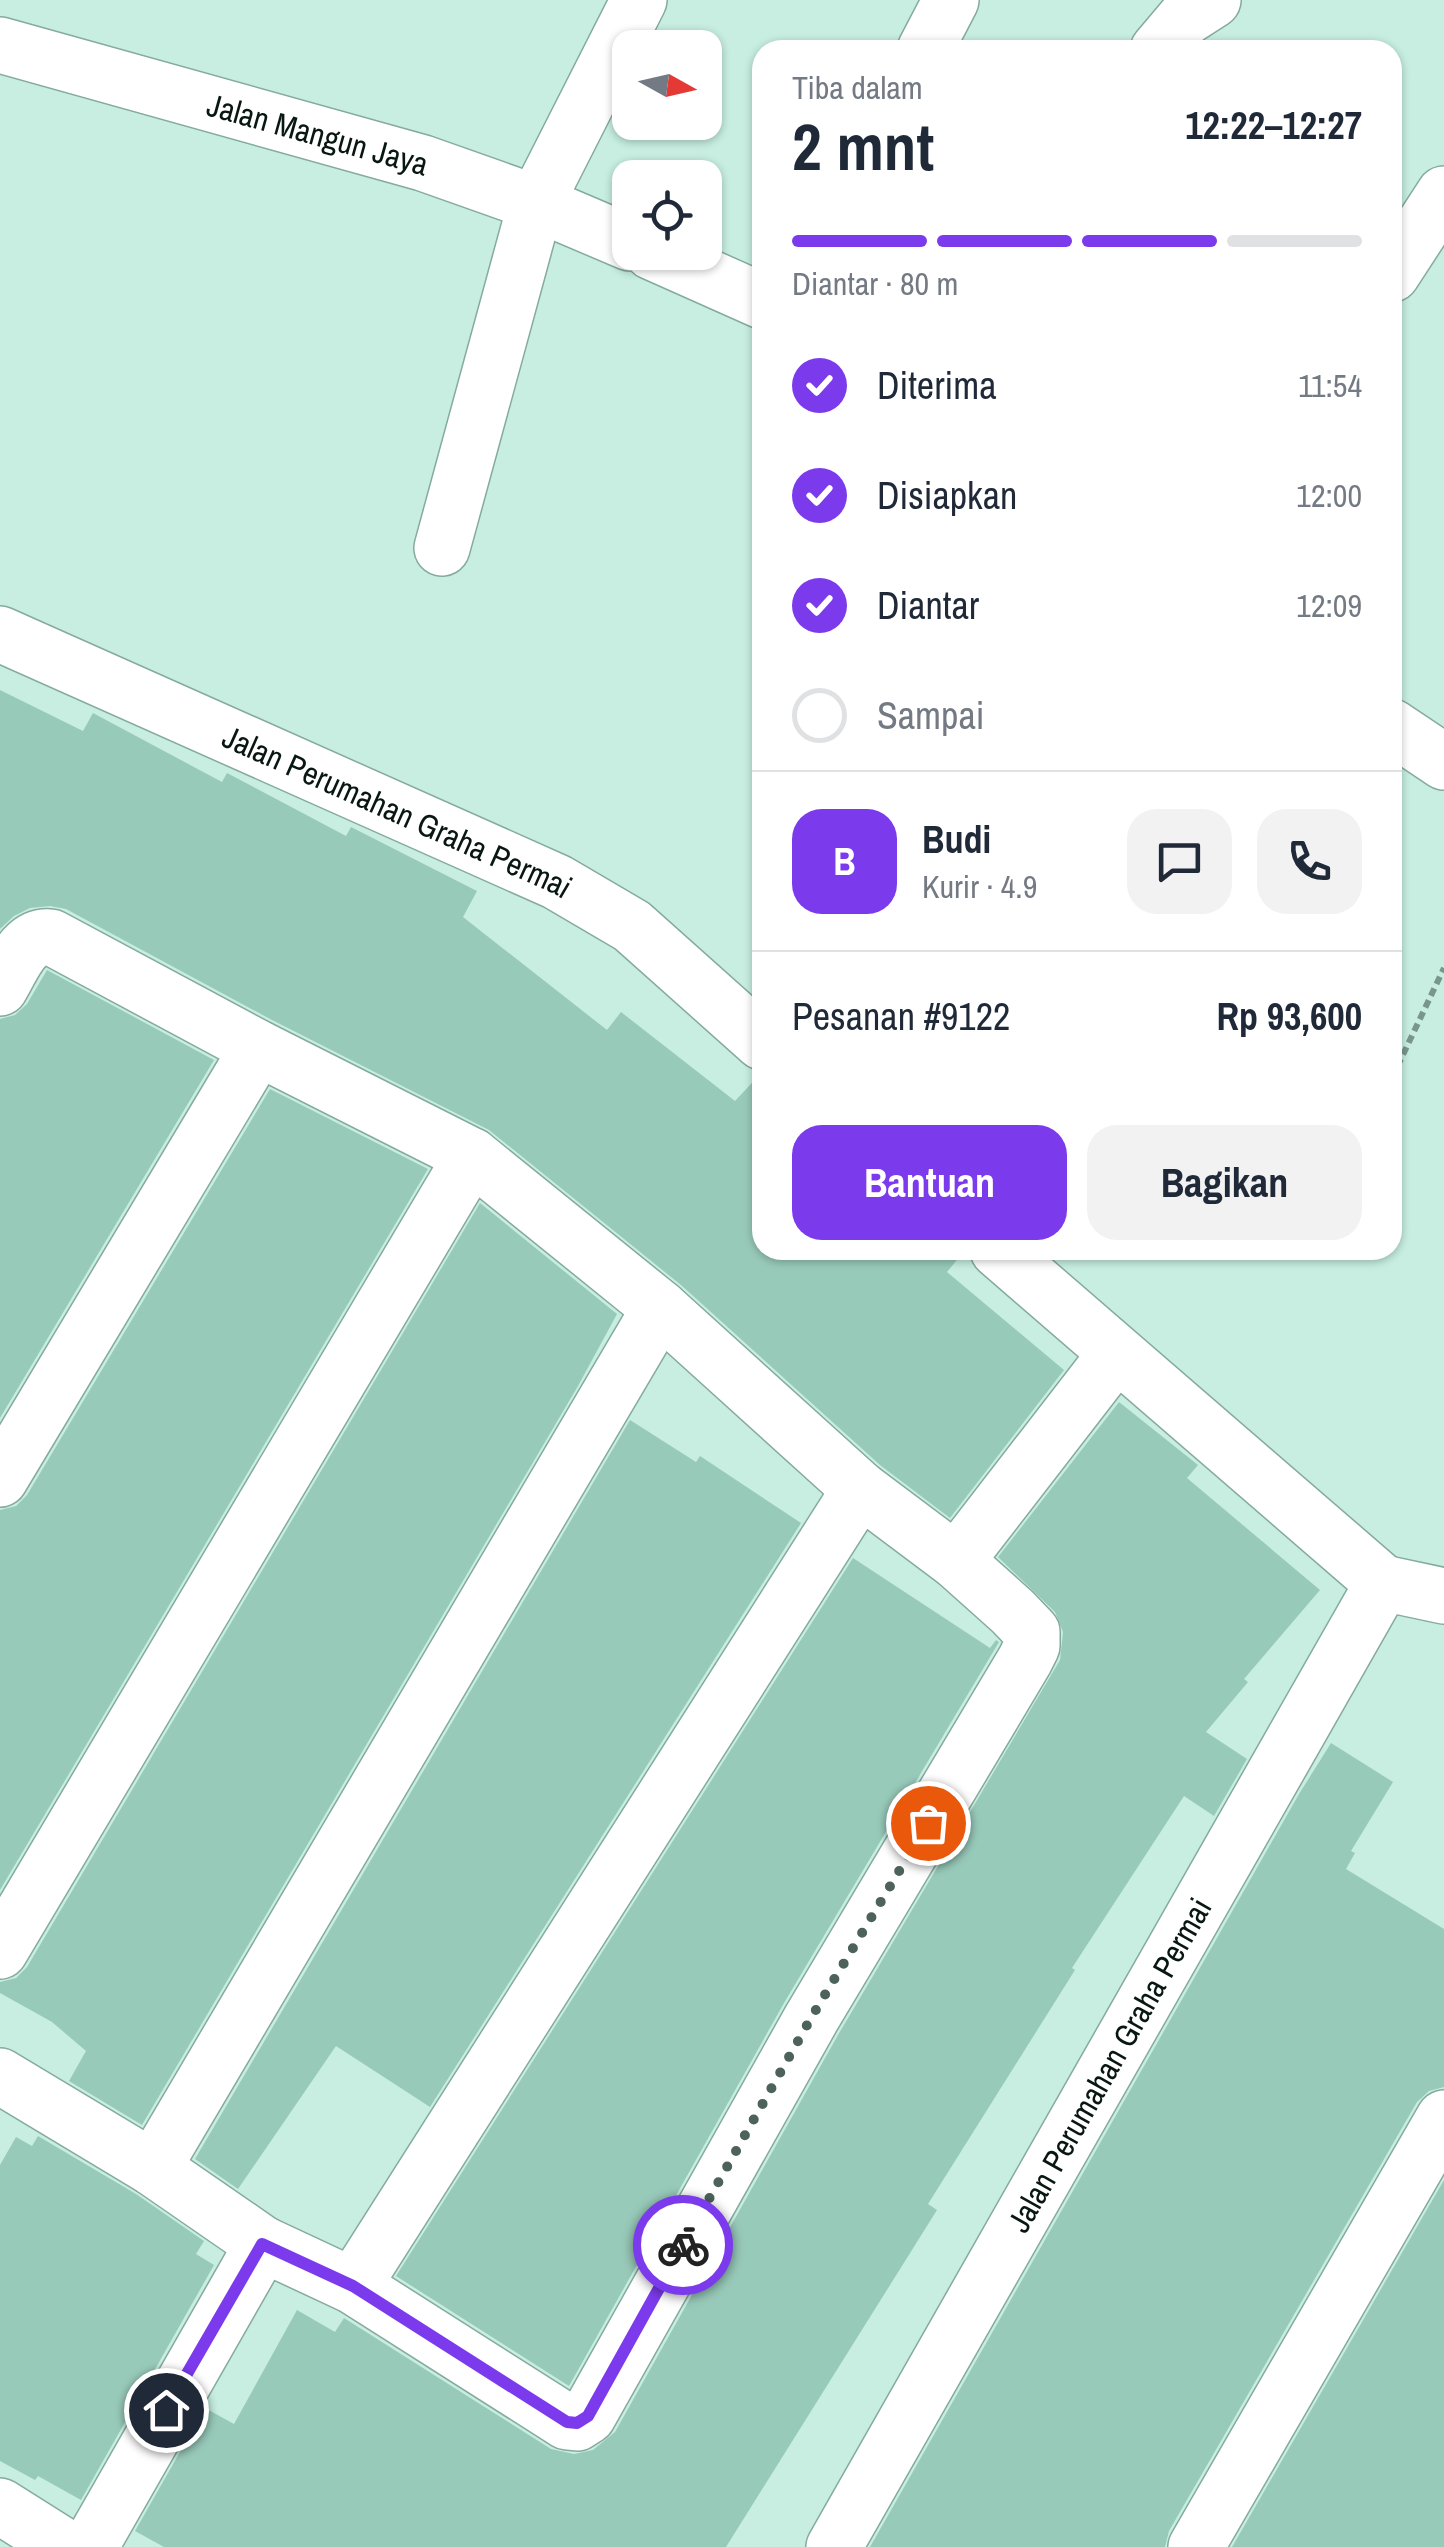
<!DOCTYPE html>
<html lang="id">
<head>
<meta charset="utf-8">
<style>
  :root { --surface:#fff; --page:#f2f2f3; --text:#1f2937; --muted:#747a83; --line:#e0e1e3; --accent:#7c3aed }
  body { margin:0; font-family:"Archivo Narrow",sans-serif; background:var(--page); color:var(--text); height:100vh; display:flex; flex-direction:column; font-size:38px; white-space:nowrap }
  * { box-sizing:border-box; margin:0 }
  p { font-size:32px; color:var(--muted) }
  .icon { flex:none; width:55px; height:55px; fill:none; stroke:currentColor; stroke-width:2; stroke-linecap:round; stroke-linejoin:round }
  .map { position:relative; flex:1; overflow:hidden }
  .panel { position:absolute; left:752px; top:40px; width:650px; height:1220px; display:flex; flex-direction:column; background:var(--surface); border-radius:30px; box-shadow:0 2px 8px #0004 }
  .panel>* { flex:none }
  .needle { width:65px; rotate:98deg }
  .fabs { position:absolute; left:612px; top:30px; display:grid; gap:20px }
  .fabs a { display:grid; place-items:center; width:110px; height:110px; border-radius:20px; background:var(--surface); box-shadow:0 2px 8px #0004; font-size:50px }
  .pin { position:absolute; display:grid; place-items:center; width:85px; height:85px; color:#fff; margin:-42px; border:5px solid #fff; border-radius:50%; box-shadow:0 2px 10px #0007 }
  .courier { position:absolute; display:grid; place-items:center; width:100px; height:100px; margin:-50px; border:8px solid #7c3aed; border-radius:50%; background:#fff; color:#222; box-shadow:0 2px 12px #0007 }
  .head em { font-style:normal; font-weight:700 }
  .head div { display:flex; flex-direction:column-reverse }
  .head { display:flex; align-items:center; justify-content:space-between; height:170px; padding:0 40px }
  h1 { font-size:65px; font-weight:700; line-height:75px }
  .bar { display:grid; grid-template-columns:repeat(4,1fr); gap:15px 10px; align-content:center; height:120px; padding:0 40px }
  .bar i { height:12px; border-radius:8px; background:var(--line) }
  .bar .current { background:var(--accent) }
  .bar p { grid-column:span 4 }
  .line { display:flex; align-items:center; gap:25px; padding:0 40px; border-top:2px solid var(--line) }
  .line div { flex:1 }
  .round { display:grid; place-items:center; flex:none; width:105px; height:105px; border-radius:30px; background:var(--page) }
  ol { padding:0 40px; list-style:none }
  li { display:flex; align-items:center; gap:30px; height:110px }
  li p { margin-inline-start:auto }
  li .icon { padding:10px; border-radius:50%; background:var(--accent); color:#fff; stroke-width:4 }
  li:last-child { color:var(--muted) }
  li i { width:55px; height:55px; border:5px solid var(--line); border-radius:50% }
  .primary-button { display:flex; gap:20px; margin-top:auto; padding:20px 40px }
  .primary-button a { flex:1; height:115px; border-radius:30px; background:var(--accent); color:#fff; font-size:40px; font-weight:700; line-height:115px; text-align:center }
  .primary-button a+a { background:var(--page); color:var(--text) }
  .map>svg:first-child { display:block }
  .building { fill:#98caba }
  .lines { fill:none; stroke-linecap:round; stroke-linejoin:round }
  .street-casing { stroke:#85aa9e; stroke-width:58 }
  .secondary-casing { stroke:#85aa9e; stroke-width:58 }
  .path { stroke:#79968d; stroke-width:6; stroke-dasharray:8 5; stroke-linecap:butt }
  .street { stroke:#fff; stroke-width:55 }
  .secondary { stroke:#fff; stroke-width:55 }
  .done { stroke:#4c625b; stroke-width:10; stroke-dasharray:0 18 }
  .route { stroke:#7c3aed; stroke-width:12 }
  .labels { text-anchor:middle; dominant-baseline:central; stroke-width:8; stroke-linejoin:round; paint-order:stroke }
  .street-label { font-size:32px; fill:#091713; stroke:#d4fcee }
</style>
</head>
<body>
<div class="map">
<svg width="1444" height="2547" viewBox="0 0 1444 2547">
  <rect width="100%" height="100%" fill="#c7eee1"/>
  <g class="building">
    <polygon points="0,690 83,731 93,713 222,782 227,773 346,836 351,827 477,891 463,917 607,1030 621,1012 735,1101 762,1072 762,1250 965,1250 947,1272 1064,1370 950,1518 880,1465 681,1285 489,1130 272,1020 66,909 50,906 30,908 14,916 0,929"/>
    <polygon points="47,970 214,1060 0,1418 0,1019 15,1015 27,1004"/>
    <polygon points="270,1089 428,1169 0,1890 0,1510 16,1506 27,1495"/>
    <polygon points="480,1203 617,1314 578,1386 142,2125 69,2081 86,2051 52,2022 0,1993 0,1982 16,1978 27,1967"/>
    <polygon points="1119,1402 1198,1465 1187,1478 1320,1590 1244,1679 1248,1682 1206,1732 1247,1759 1214,1816 1184,1796 1072,1968 1075,1970 928,2204 937,2210 726,2547 164,2547 135,2531 205,2408 234,2424 297,2310 335,2332 344,2318 551,2449 574,2454 593,2450 615,2432 838,2035 1060,1660 1063,1632 1055,1612 998,1557"/>
    <polygon points="630,1420 696,1462 700,1456 801,1523 430,2107 336,2046 238,2189 195,2159"/>
    <polygon points="853,1558 990,1648 996,1640 999,1642 784,2003 569,2386 396,2276"/>
    <polygon points="1331,1743 1393,1782 1351,1851 1355,1853 1346,1869 1444,1929 1444,2087 1429,2091 1417,2102 1169,2531 1165,2547 870,2547 1299,1794"/>
    <polygon points="38,2136 136,2194 204,2241 196,2254 214,2265 81,2500 38,2476 35,2480 0,2461 0,2165 16,2137 32,2146"/>
    <polygon points="1444,2180 1444,2547 1232,2547"/>
  </g>
  <g class="lines">
    <defs>
      <g id="street">
        <polyline points="925,50 951,0"/>
        <polyline points="1158,50 1185,18 1213,0"/>
        <polyline points="1392,274 1444,194"/>
        <polyline points="442,548 536,203 639,0"/>
        <path id="s1" d="M 0,634 L 557,882 L 632,926 L 762,1042"/>
        <path d="M 0,988 C 13,967 23,934 51,937 L 258,1048 L 472,1156 L 660,1308 L 860,1489 L 956,1561 L 1013,1612 L 1032,1632 L 1032,1646 L 1025,1660 L 811,2019 L 588,2416 L 577,2423 L 567,2422 L 353,2286 L 263,2244 L 153,2168 L 0,2076"/>
        <polyline points="998,1250 1383,1583"/>
        <polyline points="0,1479 258,1048"/>
        <polyline points="956,1561 1116,1354"/>
        <polyline points="0,1951 472,1156"/>
        <polyline points="153,2168 660,1308"/>
        <polyline points="353,2286 860,1489"/>
        <polyline points="90,2547 263,2244"/>
        <path id="s2" d="M 834,2547 L 1383,1583 L 1444,1596"/>
        <polyline points="1196,2547 1444,2118"/>
      </g>
      <g id="secondary">
        <path id="s3" d="M 0,45 L 423,163 L 536,203 L 630,243"/>
        <polyline points="652,252 762,301"/>
        <polyline points="1392,727 1444,762"/>
        <polyline points="0,2506 65,2547"/>
      </g>
    </defs>
    <use href="#street" class="street-casing"/>
    <use href="#secondary" class="secondary-casing"/>
    <polyline class="path" points="1392,1078 1444,968"/>
    <use href="#street" class="street"/>
    <use href="#secondary" class="secondary"/>
  </g>
  <g class="lines">
    <polyline class="done" points="683,2245 811,2018 928,1823"/>
    <polyline class="route" points="166,2410 262,2244 353,2286 567,2422 577,2423 588,2416 683,2245"/>
  </g>
  <g class="labels">
    <g class="street-label">
      <text stroke="none"><textPath href="#s3" startOffset="330">Jalan Mangun Jaya</textPath></text>
      <text stroke="none"><textPath href="#s1" startOffset="435">Jalan Perumahan Graha Permai</textPath></text>
      <text stroke="none"><textPath href="#s2" startOffset="555">Jalan Perumahan Graha Permai</textPath></text>
    </g>
  </g>
</svg>
<div class="fabs">
<a><svg class="needle" viewBox="-14 -14 28 28"><path d="M0-13l5 13h-10z" fill="#e53935"/><path d="M0 13l5-13h-10z" fill="#747a83"/></svg></a>
<a><svg class="icon" aria-label="locate" viewBox="0 0 24 24"><circle cx="12" cy="12" r="6"/><path d="M12 2v4M12 18v4M2 12h4M18 12h4"/></svg></a>
</div>
<div class="pin" style="left:928px;top:1823px;background:#ea580c"><svg class="icon" aria-label="bag" viewBox="0 0 24 24"><path d="M5 8h14l-1 12H6zM9 8a3 3 0 0 1 6 0"/></svg></div>
<div class="pin" style="left:166px;top:2410px;background:#1f2937"><svg class="icon" aria-label="home" viewBox="0 0 24 24"><path d="M3 11l9-7 9 7M6 9v11h12V9"/></svg></div>
<div class="courier" style="left:683px;top:2245px"><svg class="icon" aria-label="bike" viewBox="0 0 24 24"><circle cx="6" cy="16" r="4"/><circle cx="18" cy="16" r="4"/><path d="M6 16l4-8h5l3 8M10 8l3 8H6M13 5h3"/></svg></div>
<section class="panel">
<div class="head"><div><h1>2 mnt</h1><p>Tiba dalam</p></div><em>12:22–12:27</em></div>
<div class="bar"><i class="current"></i><i class="current"></i><i class="current"></i><i></i><p>Diantar · 80 m</p></div>
<ol>
<li><svg class="icon" aria-label="check" viewBox="0 0 24 24"><path d="M5 12l5 5 9-10"/></svg>Diterima<p>11:54</p></li>
<li><svg class="icon" aria-label="check" viewBox="0 0 24 24"><path d="M5 12l5 5 9-10"/></svg>Disiapkan<p>12:00</p></li>
<li><svg class="icon" aria-label="check" viewBox="0 0 24 24"><path d="M5 12l5 5 9-10"/></svg>Diantar<p>12:09</p></li>
<li><i></i>Sampai</li>
</ol>
<div class="line" style="height:180px"><b class="round" style="background:var(--accent);color:#fff">B</b><div><b>Budi</b><p>Kurir · 4.9</p></div><a class="round"><svg class="icon" aria-label="chat" viewBox="0 0 24 24"><path d="M4 5h16v11H9l-5 4z"/></svg></a><a class="round"><svg class="icon" aria-label="phone" viewBox="0 0 24 24"><path d="M5 4h4l2 5-3 2q2 4 5 5l2-3 5 2v4C11 20 4 13 5 4z"/></svg></a></div>
<div class="line" style="height:130px"><div>Pesanan #9122</div><b>Rp 93,600</b></div>
<div class="primary-button"><a>Bantuan</a><a>Bagikan</a></div>
</section>
</div>
</body>
</html>
